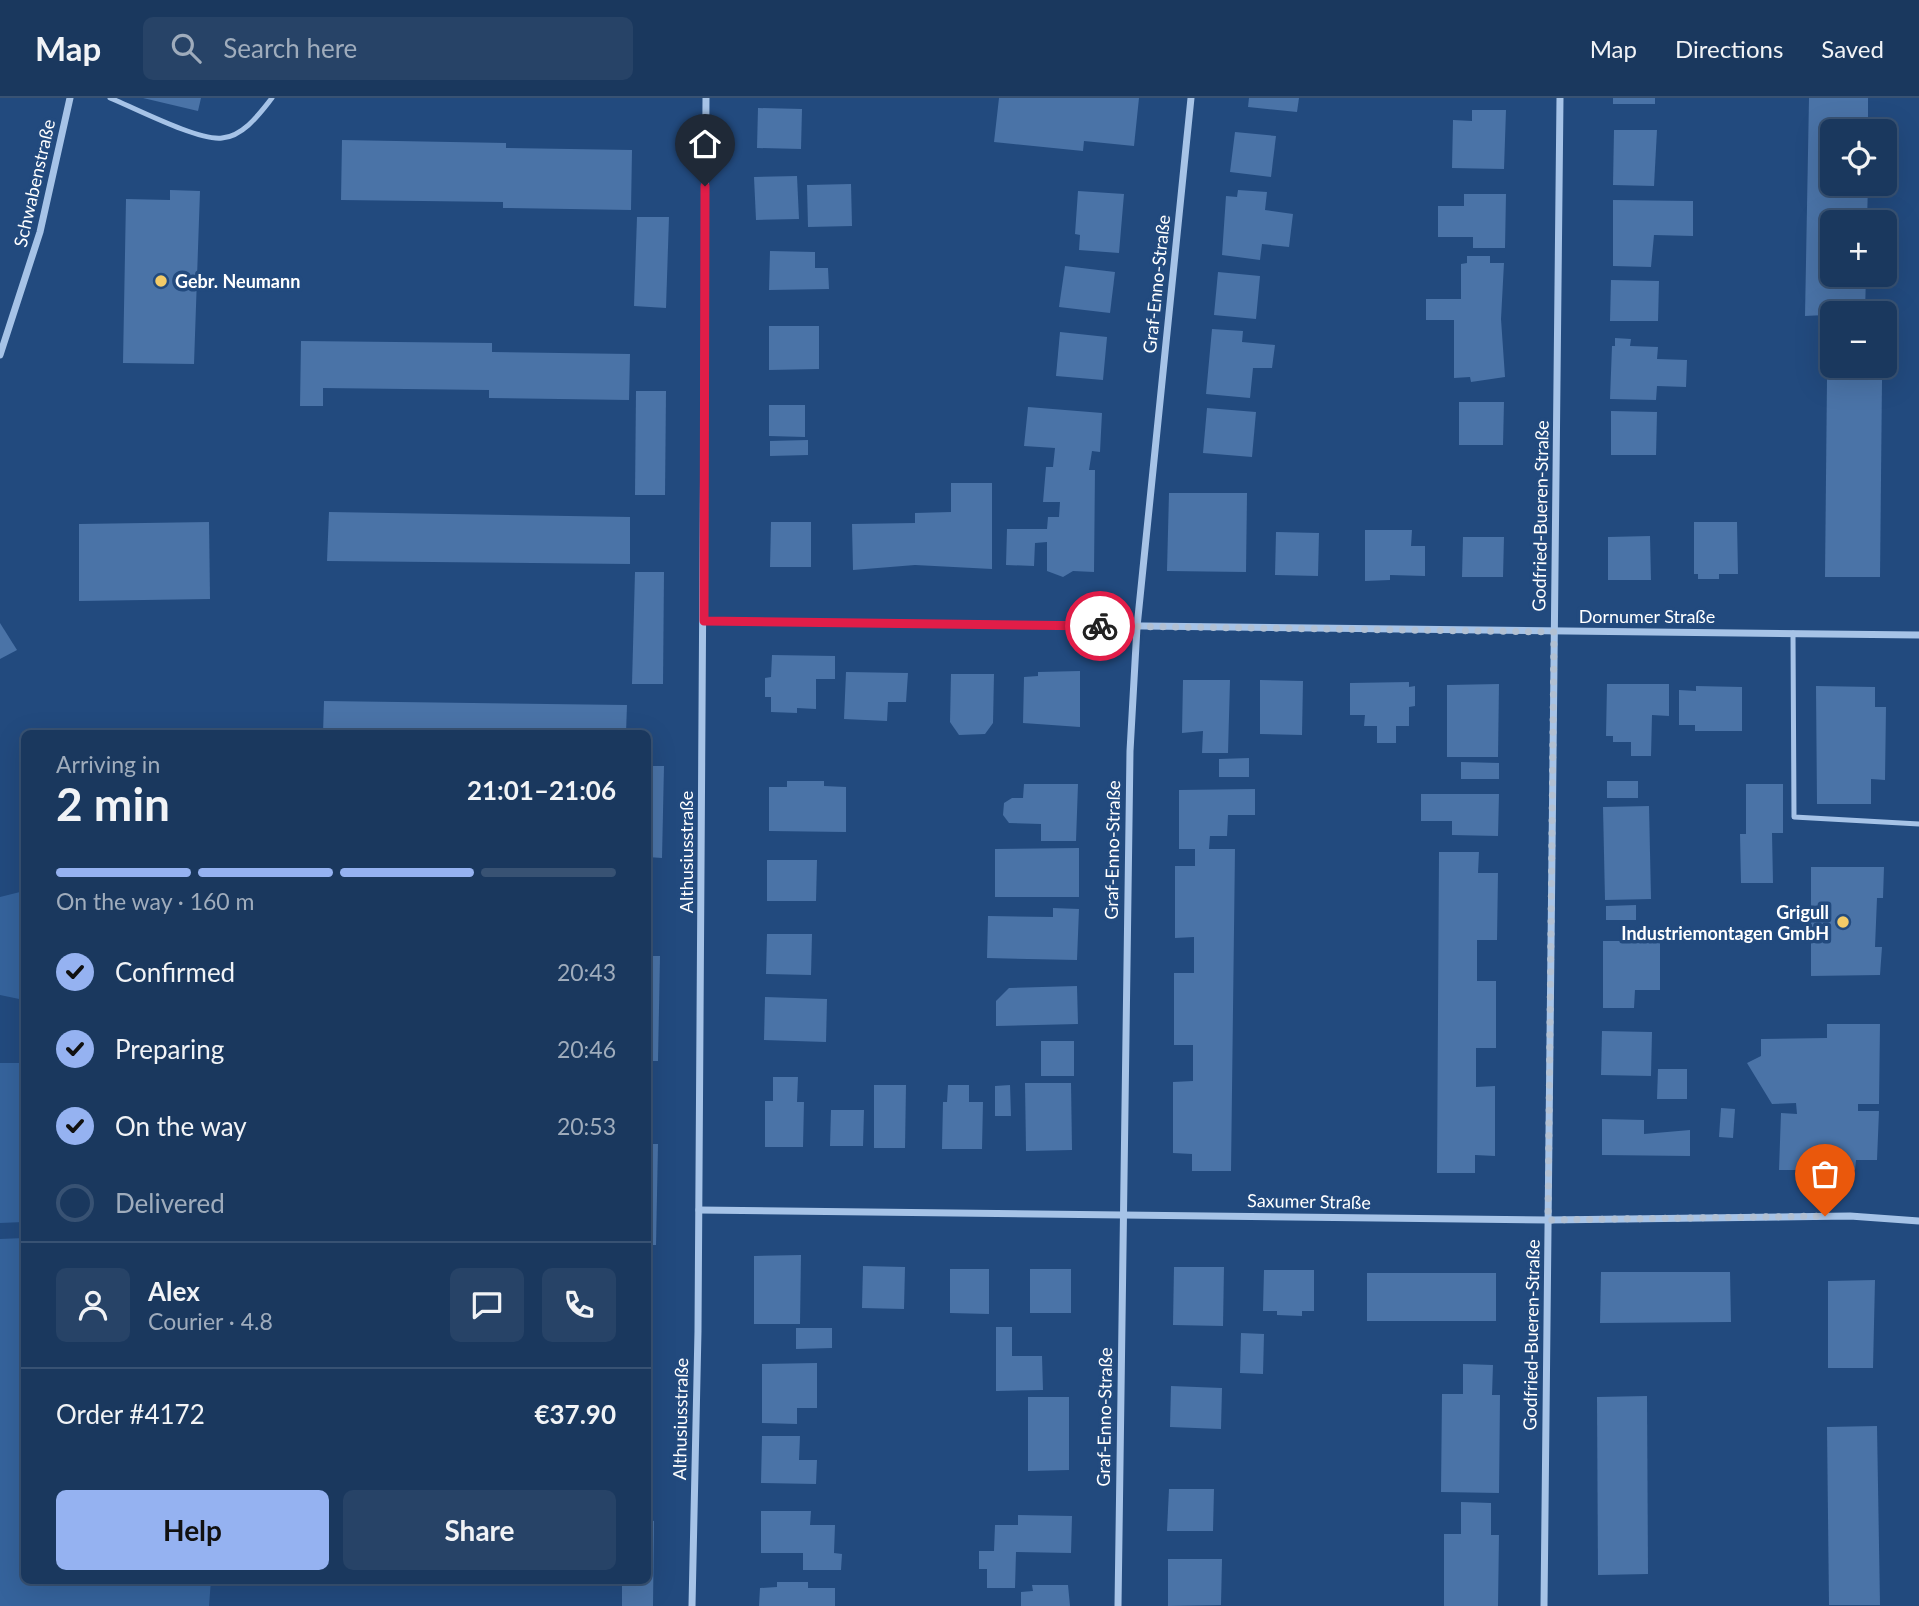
<!DOCTYPE html>
<html lang="en">
<head>
<meta charset="utf-8">
<style>
  :root { --surface:#1a385e; --page:#274367; --text:#f1f3f6; --muted:#9facbc; --line:#385273; --accent:#95b2f1 }
  body { margin:0; font-family:Lato,sans-serif; background:var(--page); color:var(--text); height:100vh; display:flex; flex-direction:column; font-size:26px; white-space:nowrap }
  * { box-sizing:border-box; margin:0 }
  p { font-size:23px; color:var(--muted) }
  .icon { flex:none; width:38px; height:38px; fill:none; stroke:currentColor; stroke-width:2; stroke-linecap:round; stroke-linejoin:round }
  .map { position:relative; flex:1; overflow:hidden }
  .panel { position:absolute; left:21px; top:632px; width:630px; height:854px; display:flex; flex-direction:column; background:var(--surface); border-radius:10px; box-shadow:0 7px 28px #0002,0 0 0 2px var(--line) }
  .panel>* { flex:none }
  .fabs { position:absolute; left:1820px; top:21px; display:grid; gap:14px }
  .fabs a { display:grid; place-items:center; width:77px; height:77px; border-radius:10px; background:var(--surface); box-shadow:0 7px 28px #0002,0 0 0 2px var(--line); font-size:35px }
  .pin { position:absolute; display:grid; place-items:center; width:60px; height:60px; color:#fff; margin:-72px -30px; border-radius:50% 50% 50% 0; rotate:-45deg; box-shadow:0 0 7px #0007 }
  .pin .icon { rotate:45deg }
  .courier { position:absolute; display:grid; place-items:center; width:70px; height:70px; margin:-35px; border:5px solid #e11d48; border-radius:50%; background:#fff; color:#222; box-shadow:0 2px 9px #0007 }
  .head em { font-style:normal; font-weight:700 }
  .head div { display:flex; flex-direction:column-reverse }
  .head { display:flex; align-items:center; justify-content:space-between; height:119px; padding:0 35px }
  h1 { font-size:46px; font-weight:700; line-height:52px }
  .bar { display:grid; grid-template-columns:repeat(4,1fr); gap:10px 7px; align-content:center; height:84px; padding:0 35px }
  .bar i { height:9px; border-radius:5px; background:var(--line) }
  .bar .on { background:var(--accent) }
  .bar p { grid-column:span 4 }
  .line { display:flex; align-items:center; gap:18px; padding:0 35px; border-top:2px solid var(--line) }
  .line div { flex:1 }
  .round { display:grid; place-items:center; flex:none; width:74px; height:74px; border-radius:10px; background:var(--page) }
  ol { padding:0 35px; list-style:none }
  li { display:flex; align-items:center; gap:21px; height:77px }
  li p { margin-inline-start:auto }
  li .icon { padding:7px; border-radius:50%; background:var(--accent); color:#111; stroke-width:4 }
  li:last-child { color:var(--muted) }
  li i { width:38px; height:38px; border:4px solid var(--line); border-radius:50% }
  .action { display:flex; gap:14px; margin-top:auto; padding:14px 35px }
  .action a { flex:1; height:80px; border-radius:10px; background:var(--accent); color:#111; font-size:28px; font-weight:700; line-height:80px; text-align:center }
  .action a+a { background:var(--page); color:var(--text) }
  header { display:flex; align-items:center; gap:42px; box-sizing:border-box; height:98px; padding:0 35px; background:var(--surface); border-bottom:2px solid var(--line) }
  header strong { font-size:33px }
  nav { display:flex; gap:38px; margin-inline-start:auto; font-size:24px }
  .search { width:490px; height:63px; background:var(--page); display:flex; align-items:center; gap:18px; box-sizing:border-box; padding:0 24px; border-radius:10px; color:var(--muted); font-size:26px }
  .map>svg:first-child { display:block }
  .green { fill:#35639c }
  .building { fill:#4a73a7 }
  .lines { fill:none; stroke-linecap:round; stroke-linejoin:round }
  .service { stroke:#a6c3e7; stroke-width:5 }
  .minor { stroke:#a6c3e7; stroke-width:7 }
  .done { stroke:#b2c0d2; stroke-width:7; stroke-dasharray:0 12.6 }
  .route { stroke:#e11d48; stroke-width:9 }
  .poi-dot { fill:#f3cb68; stroke:#224a7e; stroke-width:2.5 }
  .labels { text-anchor:middle; dominant-baseline:central; stroke-width:7; stroke-linejoin:round; paint-order:stroke }
  .street-label { font-size:18px; fill:#fff; stroke:#224a7e }
  .poi-label { font-size:18px; font-weight:bold; fill:#fff; stroke:#224a7e; text-anchor:start }
</style>
</head>
<body>
<header>
<strong>Map</strong>
<div class="search"><svg class="icon" aria-label="search" viewBox="0 0 24 24"><circle cx="10" cy="10" r="6"/><path d="M15 15l6 6"/></svg>Search here</div>
<nav><a>Map</a><a>Directions</a><a>Saved</a></nav>
</header>
<div class="map">
<svg width="1919" height="1508" viewBox="0 0 1919 1508">
  <rect width="100%" height="100%" fill="#224a7e"/>
  <g class="green">
    <polygon points="24,793 24,902 0,897 0,799"/>
    <polygon points="0,965 24,965 24,1124 0,1125"/>
    <polygon points="24,1140 24,1482 211,1482 209,1508 0,1508 0,1141"/>
  </g>
  <g class="building">
    <polygon points="143,0 201,0 198,13"/>
    <polygon points="999,0 1139,0 1134,48 1084,43 1083,53 994,44"/>
    <polygon points="1249,0 1299,0 1297,14 1248,9"/>
    <rect x="1613" y="0" width="42" height="6"/>
    <polygon points="1809,0 1868,0 1868,33 1832,33 1832,86 1868,86 1867,124 1832,124 1832,177 1866,177 1865,215 1805,218"/>
    <polygon points="758,10 802,11 801,51 757,50"/>
    <polygon points="1472,12 1506,12 1504,71 1452,70 1453,22 1472,23"/>
    <polygon points="1614,32 1657,32 1654,88 1613,87"/>
    <polygon points="1235,34 1276,38 1271,79 1230,74"/>
    <polygon points="342,42 506,45 506,50 632,52 631,112 503,110 503,104 341,102"/>
    <polygon points="797,78 799,121 756,122 754,79"/>
    <polygon points="851,86 852,128 808,129 807,87"/>
    <polygon points="170,92 200,93 194,266 123,265 126,101 170,102"/>
    <polygon points="1238,92 1267,94 1265,112 1293,116 1289,149 1262,146 1260,162 1222,157 1226,98 1237,99"/>
    <polygon points="1078,93 1124,96 1119,155 1079,152 1080,137 1075,136"/>
    <polygon points="1464,96 1506,96 1505,150 1473,150 1473,139 1438,139 1438,108 1464,108"/>
    <polygon points="1613,102 1693,103 1693,138 1654,137 1651,169 1613,168"/>
    <polygon points="637,119 669,119 666,210 634,208"/>
    <polygon points="770,153 815,154 815,170 828,170 829,191 769,192"/>
    <polygon points="1467,158 1490,158 1490,165 1504,165 1501,221 1505,279 1471,284 1470,279 1454,280 1454,222 1426,222 1426,201 1461,201 1461,166 1467,165"/>
    <polygon points="1065,168 1115,174 1110,215 1059,209"/>
    <polygon points="1218,174 1260,178 1256,221 1214,217"/>
    <polygon points="1611,182 1659,183 1658,223 1610,223"/>
    <polygon points="1823,224 1832,224 1832,268 1861,268 1861,274 1824,274"/>
    <polygon points="769,228 819,228 819,271 769,272"/>
    <polygon points="1212,231 1243,233 1242,244 1275,247 1272,270 1253,270 1250,300 1206,296"/>
    <polygon points="1060,234 1107,239 1103,282 1056,278"/>
    <polygon points="1615,240 1631,241 1630,248 1658,249 1657,261 1687,262 1686,289 1657,288 1656,302 1610,301 1612,248 1615,248"/>
    <polygon points="301,243 492,245 492,254 630,256 629,302 489,300 489,292 323,290 323,308 300,308"/>
    <polygon points="1827,281 1882,282 1880,479 1825,479"/>
    <polygon points="636,293 666,293 665,397 635,397"/>
    <polygon points="1459,304 1504,304 1503,347 1459,347"/>
    <polygon points="769,307 805,307 805,339 769,338"/>
    <polygon points="1028,309 1102,315 1100,354 1092,353 1089,372 1095,372 1094,474 1073,473 1063,479 1047,473 1047,444 1035,445 1034,468 1006,467 1007,431 1047,431 1048,419 1059,419 1060,404 1043,404 1046,369 1053,369 1055,350 1024,348"/>
    <polygon points="1207,310 1256,314 1252,359 1203,355"/>
    <polygon points="1611,313 1657,314 1656,357 1611,357"/>
    <polygon points="808,342 808,357 770,358 770,343"/>
    <polygon points="951,385 992,385 992,471 915,467 853,472 852,426 915,425 915,415 951,414"/>
    <polygon points="1169,395 1247,395 1246,474 1167,473"/>
    <polygon points="329,414 630,419 630,466 327,463"/>
    <polygon points="209,424 210,501 79,503 79,426"/>
    <polygon points="771,424 811,424 811,469 770,469"/>
    <polygon points="1694,424 1737,424 1738,476 1719,476 1719,481 1698,481 1698,476 1694,476"/>
    <polygon points="1365,432 1412,432 1411,448 1425,448 1425,478 1390,477 1390,482 1365,483"/>
    <polygon points="1276,434 1319,435 1318,478 1275,477"/>
    <polygon points="1650,438 1651,482 1608,482 1608,439"/>
    <polygon points="1463,439 1504,439 1503,479 1462,479"/>
    <polygon points="635,474 664,474 663,586 632,586"/>
    <polygon points="0,525 17,552 0,561"/>
    <polygon points="772,557 835,558 835,581 816,581 816,611 797,610 797,615 771,614 771,599 765,599 765,580 771,579"/>
    <polygon points="1080,573 1080,629 1023,625 1024,579 1038,578 1038,574"/>
    <polygon points="846,574 908,575 906,604 888,604 887,623 844,621"/>
    <polygon points="951,576 994,576 993,625 985,636 959,637 950,624"/>
    <polygon points="1183,582 1230,582 1228,655 1202,655 1203,633 1182,635"/>
    <polygon points="1260,582 1303,583 1302,637 1260,636"/>
    <polygon points="1409,584 1409,589 1415,588 1415,608 1409,609 1409,628 1396,628 1396,645 1377,645 1377,628 1364,628 1365,617 1350,617 1350,585"/>
    <polygon points="1499,586 1498,659 1447,659 1447,587"/>
    <polygon points="1607,586 1669,586 1669,618 1652,617 1651,658 1631,658 1631,644 1613,644 1613,638 1606,638"/>
    <polygon points="1696,588 1742,589 1742,633 1695,633 1695,627 1679,627 1679,592 1696,593"/>
    <polygon points="1816,588 1875,589 1875,609 1886,609 1885,682 1871,681 1871,706 1817,706"/>
    <polygon points="324,603 627,607 626,635 323,635"/>
    <polygon points="1249,660 1249,679 1219,679 1219,661"/>
    <polygon points="1461,664 1499,665 1499,681 1461,681"/>
    <polygon points="648,668 664,668 662,760 648,759"/>
    <polygon points="787,683 824,683 824,688 846,689 846,734 769,733 769,689 787,689"/>
    <rect x="1607" y="683" width="31" height="17"/>
    <polygon points="1024,686 1078,686 1076,743 1041,743 1041,726 1009,725 1003,717 1004,705 1012,700 1023,700"/>
    <polygon points="1746,686 1783,686 1783,735 1772,735 1773,785 1741,785 1740,736 1746,736"/>
    <polygon points="1255,691 1255,717 1228,717 1227,738 1210,738 1209,751 1235,751 1231,1073 1192,1073 1192,1056 1173,1055 1173,984 1193,983 1193,947 1174,947 1174,875 1194,875 1194,839 1175,840 1175,768 1195,768 1195,751 1179,751 1179,692"/>
    <polygon points="1421,696 1499,696 1498,738 1452,737 1452,723 1421,723"/>
    <polygon points="1649,708 1651,801 1605,802 1603,709"/>
    <polygon points="1079,750 1079,799 995,799 995,751"/>
    <polygon points="1439,754 1479,754 1478,775 1498,775 1497,842 1477,842 1477,883 1496,883 1496,950 1476,950 1476,989 1495,988 1495,1058 1475,1057 1475,1075 1437,1075"/>
    <polygon points="767,762 817,762 816,803 767,803"/>
    <polygon points="1811,769 1884,769 1883,800 1877,800 1875,849 1882,849 1880,877 1811,878"/>
    <polygon points="1636,807 1636,822 1606,822 1606,808"/>
    <polygon points="1053,810 1079,811 1077,862 987,860 988,818 1053,819"/>
    <polygon points="767,836 812,836 811,877 766,876"/>
    <polygon points="1603,843 1660,843 1660,892 1635,892 1634,910 1603,910"/>
    <polygon points="648,858 660,858 658,963 648,963"/>
    <polygon points="1077,888 1078,926 996,928 996,903 1009,890"/>
    <polygon points="765,899 827,901 826,944 764,942"/>
    <polygon points="1827,926 1880,926 1879,1006 1858,1006 1858,1013 1879,1013 1877,1062 1856,1062 1855,1072 1779,1072 1781,1015 1797,1016 1796,1005 1772,1006 1747,965 1761,958 1761,941 1827,940"/>
    <polygon points="1602,933 1652,934 1651,978 1601,977"/>
    <rect x="1041" y="943" width="33" height="35"/>
    <polygon points="1658,971 1687,971 1687,1001 1657,1001"/>
    <polygon points="773,979 798,979 797,1004 804,1004 803,1049 765,1049 765,1003 773,1003"/>
    <polygon points="1025,985 1071,985 1072,1052 1026,1053"/>
    <polygon points="874,987 906,987 905,1050 874,1050"/>
    <polygon points="948,987 969,987 969,1004 983,1004 982,1051 942,1051 943,1004 947,1004"/>
    <polygon points="1010,987 1011,1018 995,1018 995,988"/>
    <polygon points="1721,1010 1735,1011 1733,1040 1719,1039"/>
    <polygon points="831,1012 864,1012 863,1048 830,1048"/>
    <polygon points="1602,1021 1644,1022 1644,1036 1690,1032 1690,1058 1602,1057"/>
    <polygon points="648,1046 658,1046 656,1147 648,1147"/>
    <polygon points="801,1157 800,1226 754,1226 754,1158"/>
    <polygon points="863,1168 905,1169 904,1211 862,1210"/>
    <polygon points="1174,1169 1224,1169 1223,1228 1173,1227"/>
    <polygon points="950,1171 989,1171 989,1216 950,1215"/>
    <rect x="1030" y="1171" width="41" height="44"/>
    <polygon points="1264,1172 1314,1172 1314,1213 1302,1213 1302,1218 1277,1217 1277,1213 1263,1213"/>
    <polygon points="1601,1174 1730,1174 1731,1224 1600,1225"/>
    <rect x="1367" y="1175" width="129" height="48"/>
    <polygon points="1875,1182 1873,1270 1828,1270 1828,1183"/>
    <polygon points="996,1229 1012,1229 1012,1258 1042,1258 1043,1292 996,1293"/>
    <polygon points="796,1230 832,1230 832,1250 796,1251"/>
    <polygon points="648,1234 653,1234 652,1340 648,1340"/>
    <polygon points="1241,1235 1264,1236 1263,1276 1240,1275"/>
    <polygon points="817,1265 817,1310 797,1310 797,1326 762,1325 762,1266"/>
    <polygon points="1463,1266 1493,1267 1492,1297 1500,1297 1499,1395 1441,1394 1442,1296 1463,1296"/>
    <polygon points="1171,1288 1222,1290 1221,1331 1170,1329"/>
    <polygon points="1647,1298 1648,1476 1598,1477 1597,1299"/>
    <polygon points="1028,1299 1069,1299 1069,1372 1028,1373"/>
    <polygon points="1877,1328 1880,1507 1829,1507 1827,1329"/>
    <polygon points="762,1338 800,1338 799,1362 817,1362 816,1386 761,1385"/>
    <polygon points="1169,1391 1214,1391 1213,1433 1167,1433"/>
    <polygon points="1461,1404 1491,1405 1491,1437 1499,1437 1498,1508 1444,1508 1444,1436 1461,1436"/>
    <polygon points="761,1413 811,1413 810,1427 835,1427 834,1455 842,1456 841,1472 803,1472 803,1455 761,1455"/>
    <polygon points="1018,1417 1072,1418 1071,1455 1016,1454 1015,1490 987,1490 987,1471 979,1471 979,1453 994,1453 995,1427 1018,1427"/>
    <polygon points="648,1422 654,1423 653,1508 622,1508 622,1482 648,1482"/>
    <polygon points="1168,1461 1222,1461 1221,1507 1168,1508"/>
    <polygon points="777,1484 808,1484 808,1490 835,1490 835,1508 759,1508 760,1490 777,1489"/>
    <polygon points="1032,1487 1068,1487 1070,1508 1021,1508 1021,1494 1033,1493"/>
  </g>
  <g class="lines">
    <g class="service">
      <path d="M 110,0 C 135,10 198,43 222,40 C 244,38 260,15 272,0"/>
      <polyline points="1793,535 1794,719 1919,726"/>
    </g>
    <g class="minor">
      <polyline points="0,257 40,134 70,0"/>
      <polyline points="703,523 1919,537"/>
      <polyline points="699,1112 1548,1122 1850,1118 1919,1123"/>
      <polyline points="692,1508 698,1233 706,0"/>
      <polyline points="1118,1508 1130,653 1137,529 1191,0"/>
      <polyline points="1544,1508 1560,0"/>
    </g>
  </g>
  <g class="lines">
    <polyline class="done" points="1100,528 1554,534 1548,1122 1825,1118"/>
    <polyline class="route" points="705,88 704,523 1100,528"/>
  </g>
  <g class="poi-dot">
    <circle cx="161" cy="183" r="7"/>
    <circle cx="1843" cy="824" r="7"/>
  </g>
  <g class="labels">
    <g class="street-label">
      <text transform="translate(34 85) rotate(-77)">Schwabenstraße</text>
      <text transform="translate(1156 186) rotate(-84)">Graf-Enno-Straße</text>
      <text transform="translate(1540 418) rotate(-89)">Godfried-Bueren-Straße</text>
      <text x="1647" y="518">Dornumer Straße</text>
      <text transform="translate(1112 752) rotate(-89)">Graf-Enno-Straße</text>
      <text transform="translate(686 754) rotate(-90)">Althusiusstraße</text>
      <text transform="translate(1309 1103) rotate(1)">Saxumer Straße</text>
      <text transform="translate(1531 1237) rotate(-89)">Godfried-Bueren-Straße</text>
      <text transform="translate(1104 1319) rotate(-89)">Graf-Enno-Straße</text>
      <text transform="translate(680 1321) rotate(-89)">Althusiusstraße</text>
    </g>
    <g class="poi-label">
      <text x="175" y="183">Gebr. Neumann</text>
      <text x="1829" y="814" text-anchor="end">Grigull<tspan x="1829" dy="21">Industriemontagen GmbH</tspan></text>
    </g>
  </g>
</svg>
<div class="fabs">
<a><svg class="icon" aria-label="locate" viewBox="0 0 24 24"><circle cx="12" cy="12" r="6"/><path d="M12 2v4M12 18v4M2 12h4M18 12h4"/></svg></a>
<a>+</a>
<a>−</a>
</div>
<div class="pin" style="left:1825px;top:1118px;background:#ea580c"><svg class="icon" aria-label="bag" viewBox="0 0 24 24"><path d="M5 8h14l-1 12H6zM9 8a3 3 0 0 1 6 0"/></svg></div>
<div class="pin" style="left:705px;top:88px;background:#1f2937"><svg class="icon" aria-label="home" viewBox="0 0 24 24"><path d="M3 11l9-7 9 7M6 9v11h12V9"/></svg></div>
<div class="courier" style="left:1100px;top:528px"><svg class="icon" aria-label="bike" viewBox="0 0 24 24"><circle cx="6" cy="16" r="4"/><circle cx="18" cy="16" r="4"/><path d="M6 16l4-8h5l3 8M10 8l3 8H6M13 5h3"/></svg></div>
<section class="panel">
<div class="head"><div><h1>2 min</h1><p>Arriving in</p></div><em>21:01–21:06</em></div>
<div class="bar"><i class="on"></i><i class="on"></i><i class="on"></i><i></i><p>On the way · 160 m</p></div>
<ol>
<li><svg class="icon" aria-label="check" viewBox="0 0 24 24"><path d="M5 12l5 5 9-10"/></svg>Confirmed<p>20:43</p></li>
<li><svg class="icon" aria-label="check" viewBox="0 0 24 24"><path d="M5 12l5 5 9-10"/></svg>Preparing<p>20:46</p></li>
<li><svg class="icon" aria-label="check" viewBox="0 0 24 24"><path d="M5 12l5 5 9-10"/></svg>On the way<p>20:53</p></li>
<li><i></i>Delivered</li>
</ol>
<div class="line" style="height:126px"><a class="round"><svg class="icon" aria-label="person" viewBox="0 0 24 24"><circle cx="12" cy="8" r="4"/><path d="M4 21q1-7 8-7t8 7"/></svg></a><div><b>Alex</b><p>Courier · 4.8</p></div><a class="round"><svg class="icon" aria-label="chat" viewBox="0 0 24 24"><path d="M4 5h16v11H9l-5 4z"/></svg></a><a class="round"><svg class="icon" aria-label="phone" viewBox="0 0 24 24"><path d="M5 4h4l2 5-3 2q2 4 5 5l2-3 5 2v4C11 20 4 13 5 4z"/></svg></a></div>
<div class="line" style="height:91px"><div>Order #4172</div><b>€37.90</b></div>
<div class="action"><a>Help</a><a>Share</a></div>
</section>
</div>
</body>
</html>
